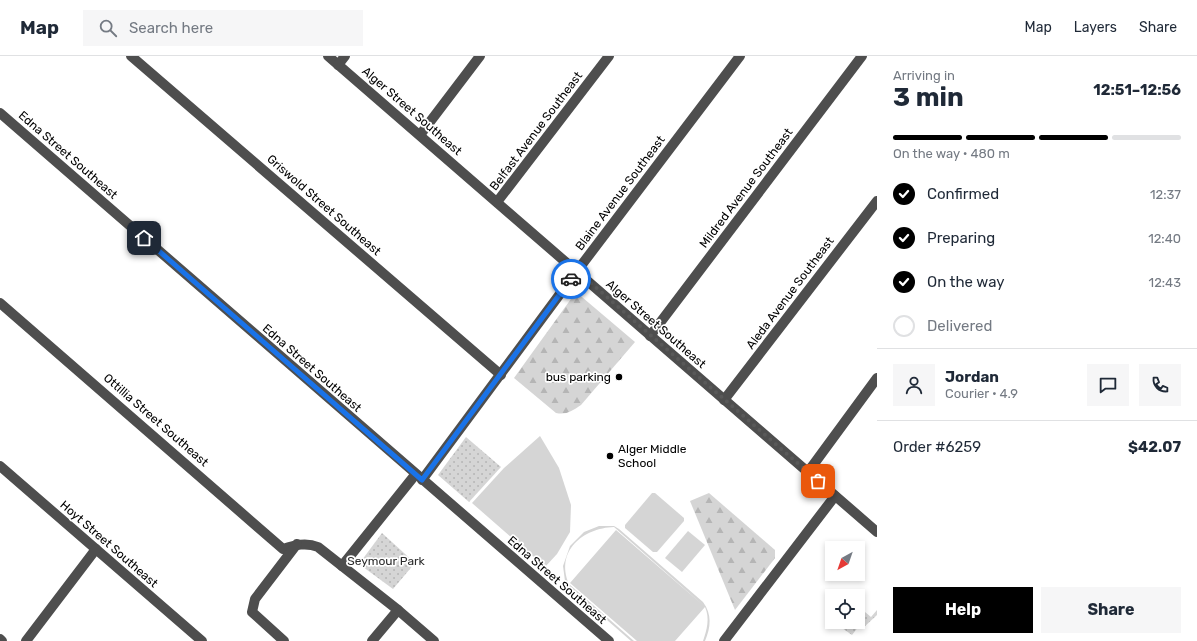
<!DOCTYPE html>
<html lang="en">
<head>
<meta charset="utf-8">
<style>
  :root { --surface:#fff; --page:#f6f6f7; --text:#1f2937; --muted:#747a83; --line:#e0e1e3; --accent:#000 }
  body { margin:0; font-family:Rubik,sans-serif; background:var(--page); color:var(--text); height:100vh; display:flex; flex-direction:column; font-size:15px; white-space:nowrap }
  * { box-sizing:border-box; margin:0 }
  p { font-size:13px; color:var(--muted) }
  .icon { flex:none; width:22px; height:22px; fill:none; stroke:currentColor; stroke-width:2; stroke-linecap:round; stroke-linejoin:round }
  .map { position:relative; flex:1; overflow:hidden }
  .panel { display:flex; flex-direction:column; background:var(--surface); width:320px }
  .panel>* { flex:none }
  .needle { width:26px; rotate:220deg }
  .tools { position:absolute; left:825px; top:485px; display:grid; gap:8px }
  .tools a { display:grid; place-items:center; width:40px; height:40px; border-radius:0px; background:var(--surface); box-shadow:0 2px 6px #0003; font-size:20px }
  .pin { position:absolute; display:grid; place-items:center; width:34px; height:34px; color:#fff; margin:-17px; border-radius:8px; box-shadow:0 2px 6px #0006 }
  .courier { position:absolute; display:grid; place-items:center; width:40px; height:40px; margin:-20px; border:3px solid #1a73e8; border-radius:50%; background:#fff; color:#222; box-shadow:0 1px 5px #0007 }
  .head em { font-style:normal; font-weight:700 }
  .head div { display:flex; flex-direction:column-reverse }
  .head { display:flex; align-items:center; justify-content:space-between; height:68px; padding:0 16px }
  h1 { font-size:26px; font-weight:700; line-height:30px }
  .bar { display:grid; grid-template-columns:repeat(4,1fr); gap:6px 4px; align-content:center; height:48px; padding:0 16px }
  .bar i { height:5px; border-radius:3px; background:var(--line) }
  .bar .active { background:var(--accent) }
  .bar p { grid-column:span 4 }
  .line { display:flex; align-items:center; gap:10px; padding:0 16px; border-top:1px solid var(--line) }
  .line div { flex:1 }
  .round { display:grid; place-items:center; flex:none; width:42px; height:42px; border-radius:0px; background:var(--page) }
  ol { padding:0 16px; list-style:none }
  li { display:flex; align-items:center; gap:12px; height:44px }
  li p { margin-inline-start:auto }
  li .icon { padding:4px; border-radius:50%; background:var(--accent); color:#fff; stroke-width:4 }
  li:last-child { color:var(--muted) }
  li i { width:22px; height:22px; border:2px solid var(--line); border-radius:50% }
  .primary-button { display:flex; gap:8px; margin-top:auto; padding:8px 16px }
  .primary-button a { flex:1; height:46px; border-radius:0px; background:var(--accent); color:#fff; font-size:16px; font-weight:700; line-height:46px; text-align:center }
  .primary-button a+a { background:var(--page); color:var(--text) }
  header { display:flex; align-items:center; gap:24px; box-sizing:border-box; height:56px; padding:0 20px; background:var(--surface); border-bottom:1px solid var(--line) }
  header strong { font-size:19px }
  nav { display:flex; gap:22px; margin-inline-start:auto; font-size:14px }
  .search { width:280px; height:36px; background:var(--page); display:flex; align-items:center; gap:10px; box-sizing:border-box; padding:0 14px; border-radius:0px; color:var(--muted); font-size:15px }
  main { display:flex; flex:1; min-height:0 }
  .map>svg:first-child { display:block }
  .green { fill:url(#green-dots) }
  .forest { fill:url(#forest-firs) }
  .pitch { fill:#d5d5d5 }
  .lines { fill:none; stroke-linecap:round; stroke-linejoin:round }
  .minor { stroke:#4e4e4e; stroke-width:10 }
  .done { stroke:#595959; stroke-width:4; stroke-dasharray:0 7.2 }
  .route { stroke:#1a73e8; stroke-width:5 }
  .poi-dot { fill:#000; stroke:#fff; stroke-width:1.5 }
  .labels { text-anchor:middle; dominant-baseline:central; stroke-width:3.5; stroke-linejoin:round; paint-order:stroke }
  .street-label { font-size:12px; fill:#000; stroke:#fff }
  .poi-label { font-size:12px; fill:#000; stroke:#fff; text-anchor:end }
  .park-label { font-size:12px; fill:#2c2c2c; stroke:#fff }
</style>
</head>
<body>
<header>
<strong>Map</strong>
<div class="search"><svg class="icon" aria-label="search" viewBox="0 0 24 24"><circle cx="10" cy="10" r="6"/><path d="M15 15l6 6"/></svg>Search here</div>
<nav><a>Map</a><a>Layers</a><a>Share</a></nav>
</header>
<main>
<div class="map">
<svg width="877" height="585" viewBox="0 0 877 585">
  <defs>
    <pattern id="green-dots" width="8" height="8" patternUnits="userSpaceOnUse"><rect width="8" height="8" fill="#d5d5d5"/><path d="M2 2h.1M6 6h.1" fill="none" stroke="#b5b5b5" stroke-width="1.8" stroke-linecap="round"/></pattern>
    <pattern id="forest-firs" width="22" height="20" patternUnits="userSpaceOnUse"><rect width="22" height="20" fill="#d5d5d5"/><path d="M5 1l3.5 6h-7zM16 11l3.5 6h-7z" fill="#b5b5b5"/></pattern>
  </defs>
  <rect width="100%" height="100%" fill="#fff"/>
  <g class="green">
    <polygon points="466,381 501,411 469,446 438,419"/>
    <polygon points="382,477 415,507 393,533 359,508"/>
    <polygon points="859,551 871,561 877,554 877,559 863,572 859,570 852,579 842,572 847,566 858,566"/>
  </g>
  <g class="forest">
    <path d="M 576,236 L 635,286 L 581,349 C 572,355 567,359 556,357 L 514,322 Z"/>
    <polygon points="709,437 775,494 775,502 735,554 690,445"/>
  </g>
  <g class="pitch">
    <polygon points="540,380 559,412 571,449 570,476 557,498 545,511 472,447 504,412"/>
    <polygon points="652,437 655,437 684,462 684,465 657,496 653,496 625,472 625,469"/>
    <path d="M 599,470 L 614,470 L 619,473 L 703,546 C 712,558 711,571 705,585 L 703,585 C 707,574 710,562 705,551 L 675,585 L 637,585 L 570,527 L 616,474 L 704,550 L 614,471 C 583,472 555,495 569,528 L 634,585 L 631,585 L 567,529 L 565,525 L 563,510 L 570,490 L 584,476 Z"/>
    <polygon points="688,475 705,489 682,516 665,502"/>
  </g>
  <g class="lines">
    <g class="minor">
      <polyline points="131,0 501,319"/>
      <polyline points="328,0 877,476"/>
      <polyline points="338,9 345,0"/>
      <polyline points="0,57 609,585"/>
      <polyline points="420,79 480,0"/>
      <polyline points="497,146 609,0"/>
      <path d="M 0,247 L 283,493 C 295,489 306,486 318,491 L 398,554 L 434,585"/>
      <polyline points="650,280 862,0"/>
      <polyline points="724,344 877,145"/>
      <polyline points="0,410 202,585"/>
      <polyline points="808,416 877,322"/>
      <polyline points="422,424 577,215 740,0"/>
      <polyline points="342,510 415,419"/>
      <polyline points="0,583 2,585"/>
      <polyline points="26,585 96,493"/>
      <polyline points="284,585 252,556 255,543 297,488"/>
      <polyline points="372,585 398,554"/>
      <polyline points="724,585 835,440"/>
    </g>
  </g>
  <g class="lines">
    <polyline class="done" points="571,223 577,215 818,425"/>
    <polyline class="route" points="144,182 422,424 571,223"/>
  </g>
  <g class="poi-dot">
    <circle cx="619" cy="321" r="4"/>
    <circle cx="610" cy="400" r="4"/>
  </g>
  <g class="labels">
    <g class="street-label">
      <text transform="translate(412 55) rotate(41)">Alger Street Southeast</text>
      <text transform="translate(536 75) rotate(-53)">Belfast Avenue Southeast</text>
      <text transform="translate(68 99) rotate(41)">Edna Street Southeast</text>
      <text transform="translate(746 132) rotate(-53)">Mildred Avenue Southeast</text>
      <text transform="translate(620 137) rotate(-53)">Blaine Avenue Southeast</text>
      <text transform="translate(324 149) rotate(41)">Griswold Street Southeast</text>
      <text transform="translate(790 237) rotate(-53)">Aleda Avenue Southeast</text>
      <text transform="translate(656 268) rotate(41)">Alger Street Southeast</text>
      <text transform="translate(312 312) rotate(41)">Edna Street Southeast</text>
      <text transform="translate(156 364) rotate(41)">Ottillia Street Southeast</text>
      <text transform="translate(109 488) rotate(41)">Hoyt Street Southeast</text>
      <text transform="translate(557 524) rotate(41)">Edna Street Southeast</text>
    </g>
    <g class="poi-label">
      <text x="611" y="321">bus parking</text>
      <text x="618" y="393" text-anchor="start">Alger Middle<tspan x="618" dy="14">School</tspan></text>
    </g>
    <g class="park-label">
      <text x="386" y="505">Seymour Park</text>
    </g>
  </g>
</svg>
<div class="tools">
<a><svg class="needle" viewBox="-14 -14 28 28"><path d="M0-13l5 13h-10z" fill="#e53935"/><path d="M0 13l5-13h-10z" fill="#747a83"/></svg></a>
<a><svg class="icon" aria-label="locate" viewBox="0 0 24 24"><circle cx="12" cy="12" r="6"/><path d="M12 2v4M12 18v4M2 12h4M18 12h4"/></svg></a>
</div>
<div class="pin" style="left:818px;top:425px;background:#ea580c"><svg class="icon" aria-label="bag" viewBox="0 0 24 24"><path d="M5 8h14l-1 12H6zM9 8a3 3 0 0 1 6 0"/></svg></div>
<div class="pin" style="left:144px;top:182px;background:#1f2937"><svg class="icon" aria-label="home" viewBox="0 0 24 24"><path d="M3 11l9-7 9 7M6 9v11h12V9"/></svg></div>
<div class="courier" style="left:571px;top:223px"><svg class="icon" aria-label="car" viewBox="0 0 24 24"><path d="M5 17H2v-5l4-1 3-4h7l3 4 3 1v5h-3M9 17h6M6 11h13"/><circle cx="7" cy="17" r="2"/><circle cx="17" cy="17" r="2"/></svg></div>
</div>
<section class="panel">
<div class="head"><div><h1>3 min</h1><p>Arriving in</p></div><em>12:51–12:56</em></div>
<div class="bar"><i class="active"></i><i class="active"></i><i class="active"></i><i></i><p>On the way · 480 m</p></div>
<ol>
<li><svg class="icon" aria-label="check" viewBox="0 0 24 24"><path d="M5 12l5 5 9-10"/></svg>Confirmed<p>12:37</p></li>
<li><svg class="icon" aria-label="check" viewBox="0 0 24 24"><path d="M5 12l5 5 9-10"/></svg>Preparing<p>12:40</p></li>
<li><svg class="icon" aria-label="check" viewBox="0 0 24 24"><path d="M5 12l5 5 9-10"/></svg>On the way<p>12:43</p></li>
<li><i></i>Delivered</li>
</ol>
<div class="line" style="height:72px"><a class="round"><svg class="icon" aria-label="person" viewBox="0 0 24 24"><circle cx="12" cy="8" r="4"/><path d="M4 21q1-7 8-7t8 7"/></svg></a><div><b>Jordan</b><p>Courier · 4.9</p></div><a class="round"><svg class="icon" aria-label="chat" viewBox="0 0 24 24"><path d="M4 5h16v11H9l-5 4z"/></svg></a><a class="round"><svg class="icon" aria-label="phone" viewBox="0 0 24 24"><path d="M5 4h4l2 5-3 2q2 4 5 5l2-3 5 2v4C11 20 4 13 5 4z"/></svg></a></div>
<div class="line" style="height:52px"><div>Order #6259</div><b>$42.07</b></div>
<div class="primary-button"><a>Help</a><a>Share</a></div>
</section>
</main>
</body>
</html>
